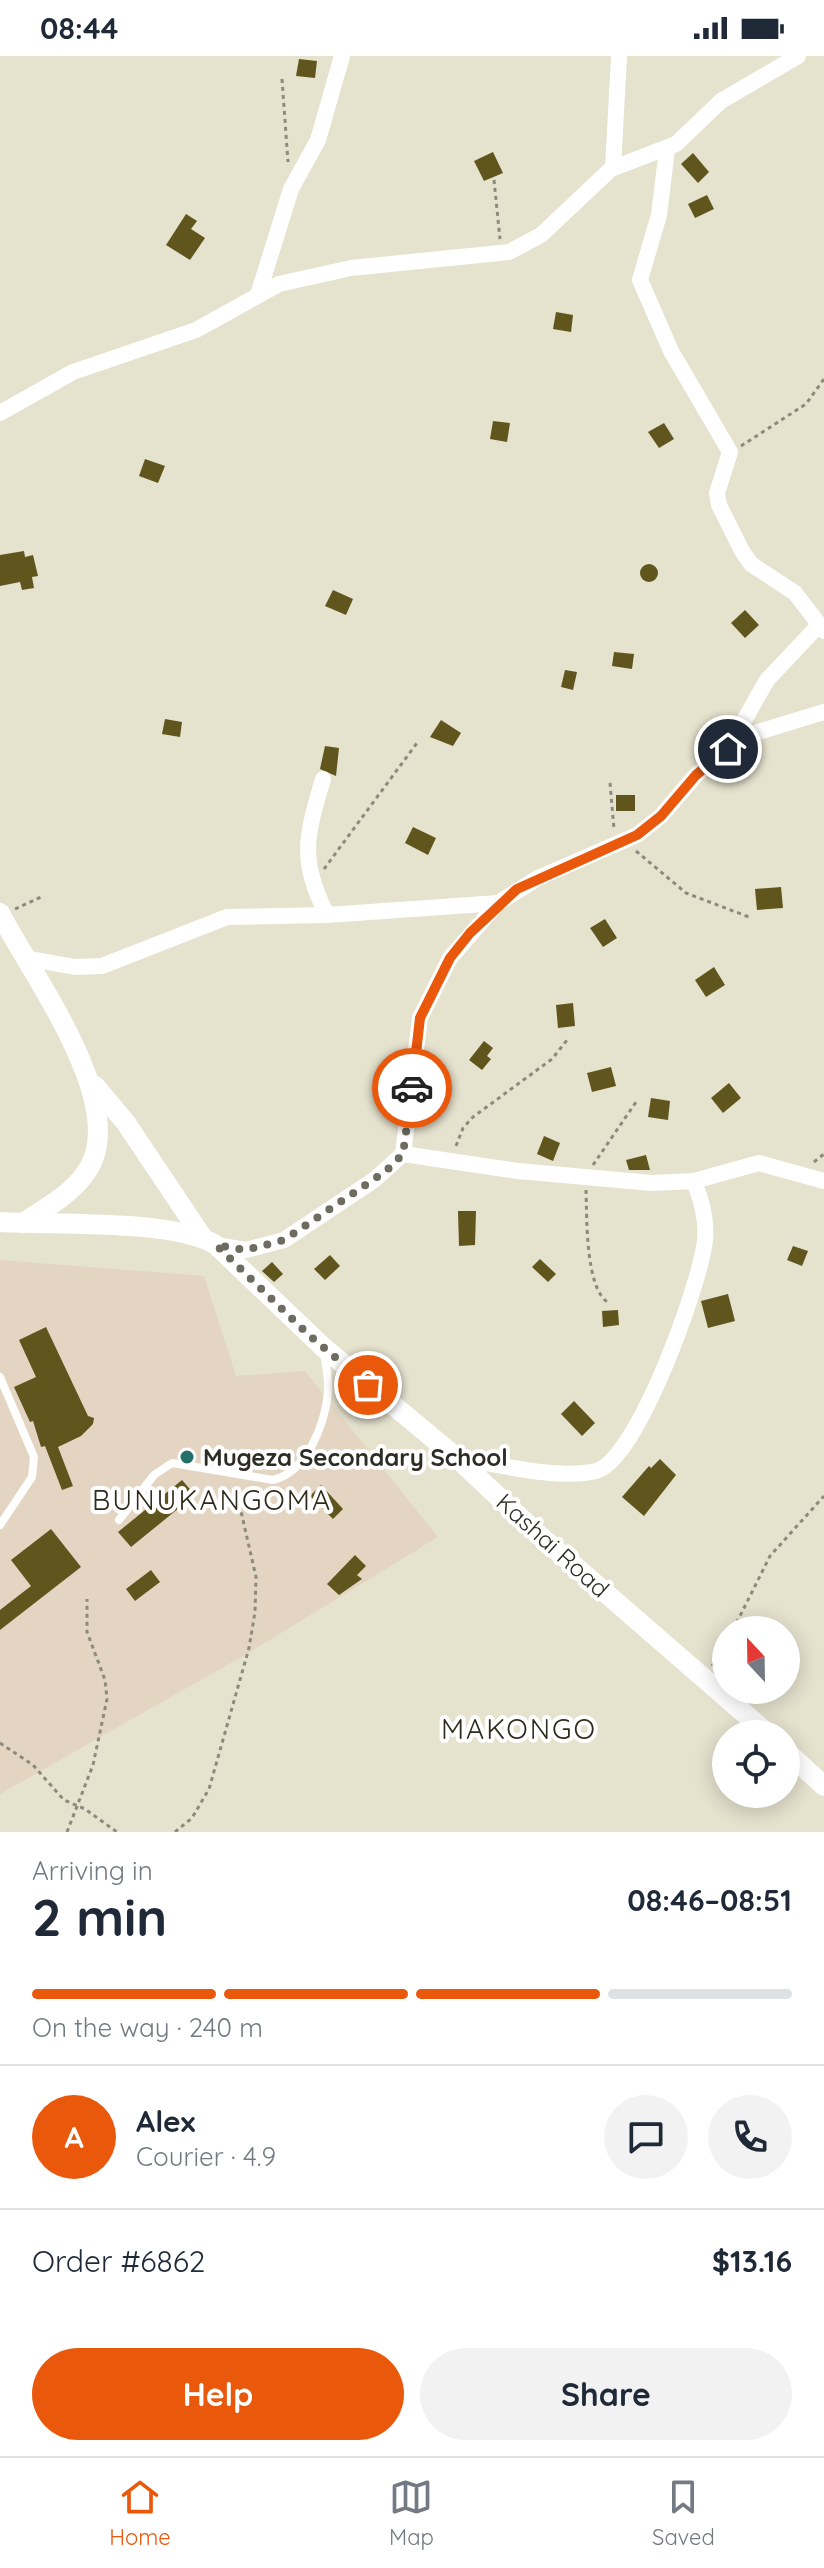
<!DOCTYPE html>
<html lang="en">
<head>
<meta charset="utf-8">
<style>
  :root { --surface:#fff; --page:#f2f2f3; --text:#1f2937; --muted:#747a83; --line:#e0e1e3; --accent:#ea580c }
  body { margin:0; font-family:Quicksand,sans-serif; background:var(--page); color:var(--text); height:100vh; display:flex; flex-direction:column; font-size:30px; white-space:nowrap }
  * { box-sizing:border-box; margin:0 }
  p { font-size:26px; color:var(--muted) }
  .icon { flex:none; width:44px; height:44px; fill:none; stroke:currentColor; stroke-width:2; stroke-linecap:round; stroke-linejoin:round }
  .map { position:relative; height:1776px; overflow:hidden }
  .details { display:flex; flex-direction:column; background:var(--surface); flex:1 }
  .details>* { flex:none }
  .needle { width:52px; rotate:338deg }
  .buttons { position:absolute; left:712px; top:1560px; display:grid; gap:16px }
  .buttons a { display:grid; place-items:center; width:88px; height:88px; border-radius:50%; background:var(--surface); box-shadow:0 4px 20px #0003; font-size:40px }
  .pin { position:absolute; display:grid; place-items:center; width:68px; height:68px; color:#fff; margin:-34px; border:4px solid #fff; border-radius:50%; box-shadow:0 2px 8px #0007 }
  .courier { position:absolute; display:grid; place-items:center; width:80px; height:80px; margin:-40px; border:6px solid #ea580c; border-radius:50%; background:#fff; color:#222; box-shadow:0 2px 10px #0007 }
  .headline em { font-style:normal; font-weight:800 }
  .headline div { display:flex; flex-direction:column-reverse }
  .headline { display:flex; align-items:center; justify-content:space-between; height:136px; padding:0 32px }
  h1 { font-size:52px; font-weight:800; line-height:60px }
  .bar { display:grid; grid-template-columns:repeat(4,1fr); gap:12px 8px; align-content:center; height:96px; padding:0 32px }
  .bar i { height:10px; border-radius:6px; background:var(--line) }
  .bar .selected { background:var(--accent) }
  .bar p { grid-column:span 4 }
  .line { display:flex; align-items:center; gap:20px; padding:0 32px; border-top:2px solid var(--line) }
  .line div { flex:1 }
  .round { display:grid; place-items:center; flex:none; width:84px; height:84px; border-radius:42px; background:var(--page) }
  .primary-button { display:flex; gap:16px; margin-top:auto; padding:16px 32px }
  .primary-button a { flex:1; height:92px; border-radius:48px; background:var(--accent); color:#fff; font-size:32px; font-weight:800; line-height:92px; text-align:center }
  .primary-button a+a { background:var(--page); color:var(--text) }
  .status { display:flex; justify-content:space-between; align-items:center; height:56px; padding:0 40px; background:var(--surface); direction:ltr }
  .status svg { height:22px; fill:currentColor }
  .tab-bar { display:flex; justify-content:space-around; align-items:center; height:112px; border-top:2px solid var(--line); background:var(--surface); font-size:22px; color:var(--muted) }
  .tab-bar a { display:grid; justify-items:center; gap:4px }
  .tab-bar .selected { color:var(--accent) }
  .map>svg:first-child { display:block }
  .education { fill:#e4d5c2 }
  .building { fill:#5f551d }
  .lines { fill:none; stroke-linecap:round; stroke-linejoin:round }
  .path { stroke:#8c8a7c; stroke-width:3; stroke-dasharray:4 4; stroke-linecap:butt }
  .service { stroke:#fff; stroke-width:8 }
  .minor { stroke:#fff; stroke-width:16 }
  .tertiary { stroke:#fff; stroke-width:20 }
  .done { stroke:#6e6c60; stroke-width:8; stroke-dasharray:0 14.4 }
  .route { stroke:#ea580c; stroke-width:10 }
  .poi-dot { fill:#256f69; stroke:#fff; stroke-width:3 }
  .labels { text-anchor:middle; dominant-baseline:central; stroke-width:8; stroke-linejoin:round; paint-order:stroke }
  .poi-label { font-size:24px; font-weight:bold; fill:#2e2d25; stroke:#fff; text-anchor:start }
  .street-label { font-size:24px; fill:#2e2d25; stroke:#fff }
  .quarter-label { font-size:28px; letter-spacing:2px; fill:#2e2b1b; stroke:#fff }
</style>
</head>
<body>
<div class="status"><b>08:44</b><svg viewBox="0 0 49 12"><path d="M0 12V9h3v3zM5 12V6h3v6zM10 12V3h3v9zM15 12V0h3v12zM26 1h20v11H26zM47 4h2v5h-2z"/></svg></div>
<div class="map">
<svg width="824" height="1776" viewBox="0 0 824 1776">
  <rect width="100%" height="100%" fill="#e5e2ce"/>
  <polygon class="education" points="0,1204 204,1220 236,1320 305,1315 438,1481 250,1596 0,1738"/>
  <g class="building">
    <polygon points="299,3 317,5 315,22 296,20"/>
    <polygon points="493,96 503,117 484,125 474,105"/>
    <polygon points="693,97 709,116 698,127 681,108"/>
    <polygon points="707,139 714,153 695,162 688,148"/>
    <polygon points="186,158 197,165 191,173 205,182 190,204 166,189"/>
    <polygon points="556,256 573,259 571,276 553,273"/>
    <polygon points="493,365 510,367 507,386 490,383"/>
    <polygon points="664,367 674,383 659,392 648,376"/>
    <polygon points="145,403 165,410 158,427 139,420"/>
    <polygon points="24,495 25,501 33,499 38,520 32,521 34,532 22,534 20,526 0,530 0,499"/>
    <circle cx="649" cy="517" r="9"/>
    <polygon points="333,534 353,543 346,559 325,550"/>
    <polygon points="745,554 759,569 745,582 731,567"/>
    <polygon points="614,596 634,598 632,613 612,610"/>
    <polygon points="565,614 577,616 573,634 561,631"/>
    <polygon points="165,663 182,666 180,681 162,678"/>
    <polygon points="441,664 461,677 453,690 430,681"/>
    <polygon points="325,690 339,692 336,720 320,713"/>
    <rect x="616" y="739" width="19" height="16"/>
    <polygon points="413,771 436,782 428,799 405,787"/>
    <polygon points="781,831 783,852 757,854 755,833"/>
    <polygon points="605,863 617,882 603,891 590,872"/>
    <polygon points="714,911 725,929 706,941 695,924"/>
    <polygon points="573,947 575,970 558,972 556,949"/>
    <polygon points="484,985 493,992 487,1000 491,1003 482,1014 469,1004"/>
    <polygon points="611,1011 616,1030 592,1036 587,1017"/>
    <polygon points="729,1027 741,1042 723,1057 711,1042"/>
    <polygon points="651,1042 670,1045 668,1064 648,1061"/>
    <polygon points="544,1080 560,1087 553,1105 537,1098"/>
    <polygon points="646,1099 650,1114 629,1114 626,1104"/>
    <polygon points="458,1155 476,1155 475,1189 459,1190"/>
    <polygon points="793,1190 808,1195 802,1210 787,1204"/>
    <polygon points="330,1199 340,1210 325,1224 314,1213"/>
    <polygon points="540,1203 556,1218 548,1226 532,1211"/>
    <polygon points="272,1206 283,1218 274,1226 262,1215"/>
    <polygon points="728,1238 735,1265 708,1272 701,1245"/>
    <polygon points="618,1254 619,1269 603,1271 602,1255"/>
    <polygon points="46,1271 88,1360 94,1362 93,1368 81,1380 58,1391 73,1430 62,1434 45,1390 41,1391 33,1365 30,1366 14,1331 36,1321 19,1284"/>
    <polygon points="574,1345 595,1367 582,1380 561,1358"/>
    <polygon points="660,1403 676,1419 644,1460 622,1441 649,1410 651,1412"/>
    <polygon points="182,1424 195,1439 131,1491 118,1476"/>
    <polygon points="321,1429 343,1453 333,1463 310,1440"/>
    <polygon points="51,1473 81,1511 0,1574 0,1554 31,1530 11,1504"/>
    <polygon points="355,1499 366,1510 357,1519 362,1523 339,1539 327,1528"/>
    <polygon points="151,1514 160,1526 135,1545 126,1533"/>
  </g>
  <g class="lines">
    <g class="path">
      <polyline points="282,23 288,106"/>
      <polyline points="494,124 500,183"/>
      <polyline points="741,390 806,348 824,323"/>
      <polyline points="610,727 614,773"/>
      <polyline points="636,795 686,837 749,861"/>
      <polyline points="324,813 417,687"/>
      <polyline points="15,853 41,841"/>
      <polyline points="456,1090 463,1072 473,1061 552,1003 567,984"/>
      <polyline points="814,1106 824,1098"/>
      <polyline points="593,1109 636,1046"/>
      <path d="M 586,1134 C 587,1161 585,1234 609,1247"/>
      <polyline points="733,1574 770,1500 824,1440"/>
      <polyline points="712,1610 726,1589"/>
      <polyline points="0,1687 33,1709 64,1744 85,1753 117,1776"/>
      <polyline points="67,1776 93,1709 107,1643 105,1624 87,1576 87,1543"/>
      <polyline points="175,1776 192,1762 209,1733 249,1592 255,1556 256,1521 235,1429"/>
    </g>
    <g class="service">
      <path d="M 119,1464 L 154,1419 L 172,1407 L 273,1424 C 307,1416 325,1368 328,1336 C 329,1324 326,1310 324,1297"/>
      <polyline points="0,1469 32,1421 34,1401 0,1321"/>
    </g>
    <g class="minor">
      <polyline points="667,93 659,159 640,224 671,295 730,396 717,437 719,449 742,495 751,508 795,537 824,575"/>
      <polyline points="613,112 619,0"/>
      <polyline points="258,239 291,133 318,84 342,0"/>
      <polyline points="0,357 73,316 196,274 279,228 351,212 509,196 541,179 611,113 676,88 721,45 798,0"/>
      <polyline points="729,691 767,624 819,569"/>
      <path d="M 323,723 C 306,781 299,804 327,859"/>
      <polyline points="25,902 75,911 102,910 227,861 327,859 498,847"/>
      <polyline points="403,1098 518,1115 652,1127 694,1125 759,1107 824,1125"/>
      <polyline points="216,1189 246,1194 284,1184 374,1124 403,1098 420,962 450,902 498,847 538,822 637,779 661,760 696,719 728,693 755,677 824,656"/>
      <path d="M 457,1402 C 496,1408 558,1424 596,1415 C 637,1405 701,1226 705,1184 C 707,1162 701,1144 694,1125"/>
    </g>
    <g class="tertiary">
      <path d="M 0,857 C 31,919 134,1053 85,1118 C 70,1139 44,1153 23,1167"/>
      <polyline points="95,1030 126,1067 201,1179"/>
      <path d="M 0,1166 C 53,1169 174,1163 216,1189 L 324,1292 L 457,1402 L 539,1479 L 768,1678"/>
      <polyline points="786,1695 824,1730"/>
    </g>
  </g>
  <g class="lines">
    <polyline class="done" points="368,1329 310,1280 216,1189 246,1194 284,1184 386,1115 403,1098 412,1032"/>
    <polyline class="route" points="412,1032 420,962 450,902 470,877 517,833 637,779 661,760 696,719 728,693"/>
  </g>
  <circle class="poi-dot" cx="187" cy="1401" r="8"/>
  <g class="labels">
    <g class="poi-label">
      <text x="203" y="1401">Mugeza Secondary School</text>
    </g>
    <g class="street-label">
      <text transform="translate(553 1489) rotate(42)">Kashai Road</text>
    </g>
    <g class="quarter-label">
      <text x="212" y="1443">BUNUKANGOMA</text>
      <text x="519" y="1672">MAKONGO</text>
    </g>
  </g>
</svg>
<div class="buttons">
<a><svg class="needle" viewBox="-14 -14 28 28"><path d="M0-13l5 13h-10z" fill="#e53935"/><path d="M0 13l5-13h-10z" fill="#747a83"/></svg></a>
<a><svg class="icon" aria-label="locate" viewBox="0 0 24 24"><circle cx="12" cy="12" r="6"/><path d="M12 2v4M12 18v4M2 12h4M18 12h4"/></svg></a>
</div>
<div class="pin" style="left:368px;top:1329px;background:#ea580c"><svg class="icon" aria-label="bag" viewBox="0 0 24 24"><path d="M5 8h14l-1 12H6zM9 8a3 3 0 0 1 6 0"/></svg></div>
<div class="pin" style="left:728px;top:693px;background:#1f2937"><svg class="icon" aria-label="home" viewBox="0 0 24 24"><path d="M3 11l9-7 9 7M6 9v11h12V9"/></svg></div>
<div class="courier" style="left:412px;top:1032px"><svg class="icon" aria-label="car" viewBox="0 0 24 24"><path d="M5 17H2v-5l4-1 3-4h7l3 4 3 1v5h-3M9 17h6M6 11h13"/><circle cx="7" cy="17" r="2"/><circle cx="17" cy="17" r="2"/></svg></div>
</div>
<section class="details">
<div class="headline"><div><h1>2 min</h1><p>Arriving in</p></div><em>08:46–08:51</em></div>
<div class="bar"><i class="selected"></i><i class="selected"></i><i class="selected"></i><i></i><p>On the way · 240 m</p></div>
<div class="line" style="height:144px"><b class="round" style="background:var(--accent);color:#fff">A</b><div><b>Alex</b><p>Courier · 4.9</p></div><a class="round"><svg class="icon" aria-label="chat" viewBox="0 0 24 24"><path d="M4 5h16v11H9l-5 4z"/></svg></a><a class="round"><svg class="icon" aria-label="phone" viewBox="0 0 24 24"><path d="M5 4h4l2 5-3 2q2 4 5 5l2-3 5 2v4C11 20 4 13 5 4z"/></svg></a></div>
<div class="line" style="height:104px"><div>Order #6862</div><b>$13.16</b></div>
<div class="primary-button"><a>Help</a><a>Share</a></div>
</section>
<nav class="tab-bar">
<a class="selected"><svg class="icon" aria-label="home" viewBox="0 0 24 24"><path d="M3 11l9-7 9 7M6 9v11h12V9"/></svg>Home</a>
<a><svg class="icon" aria-label="map" viewBox="0 0 24 24"><path d="M3 6l6-2 6 2 6-2v14l-6 2-6-2-6 2zM9 4v14M15 6v14"/></svg>Map</a>
<a><svg class="icon" aria-label="saved" viewBox="0 0 24 24"><path d="M7 4h10v16l-5-4-5 4z"/></svg>Saved</a>
</nav>
</body>
</html>
